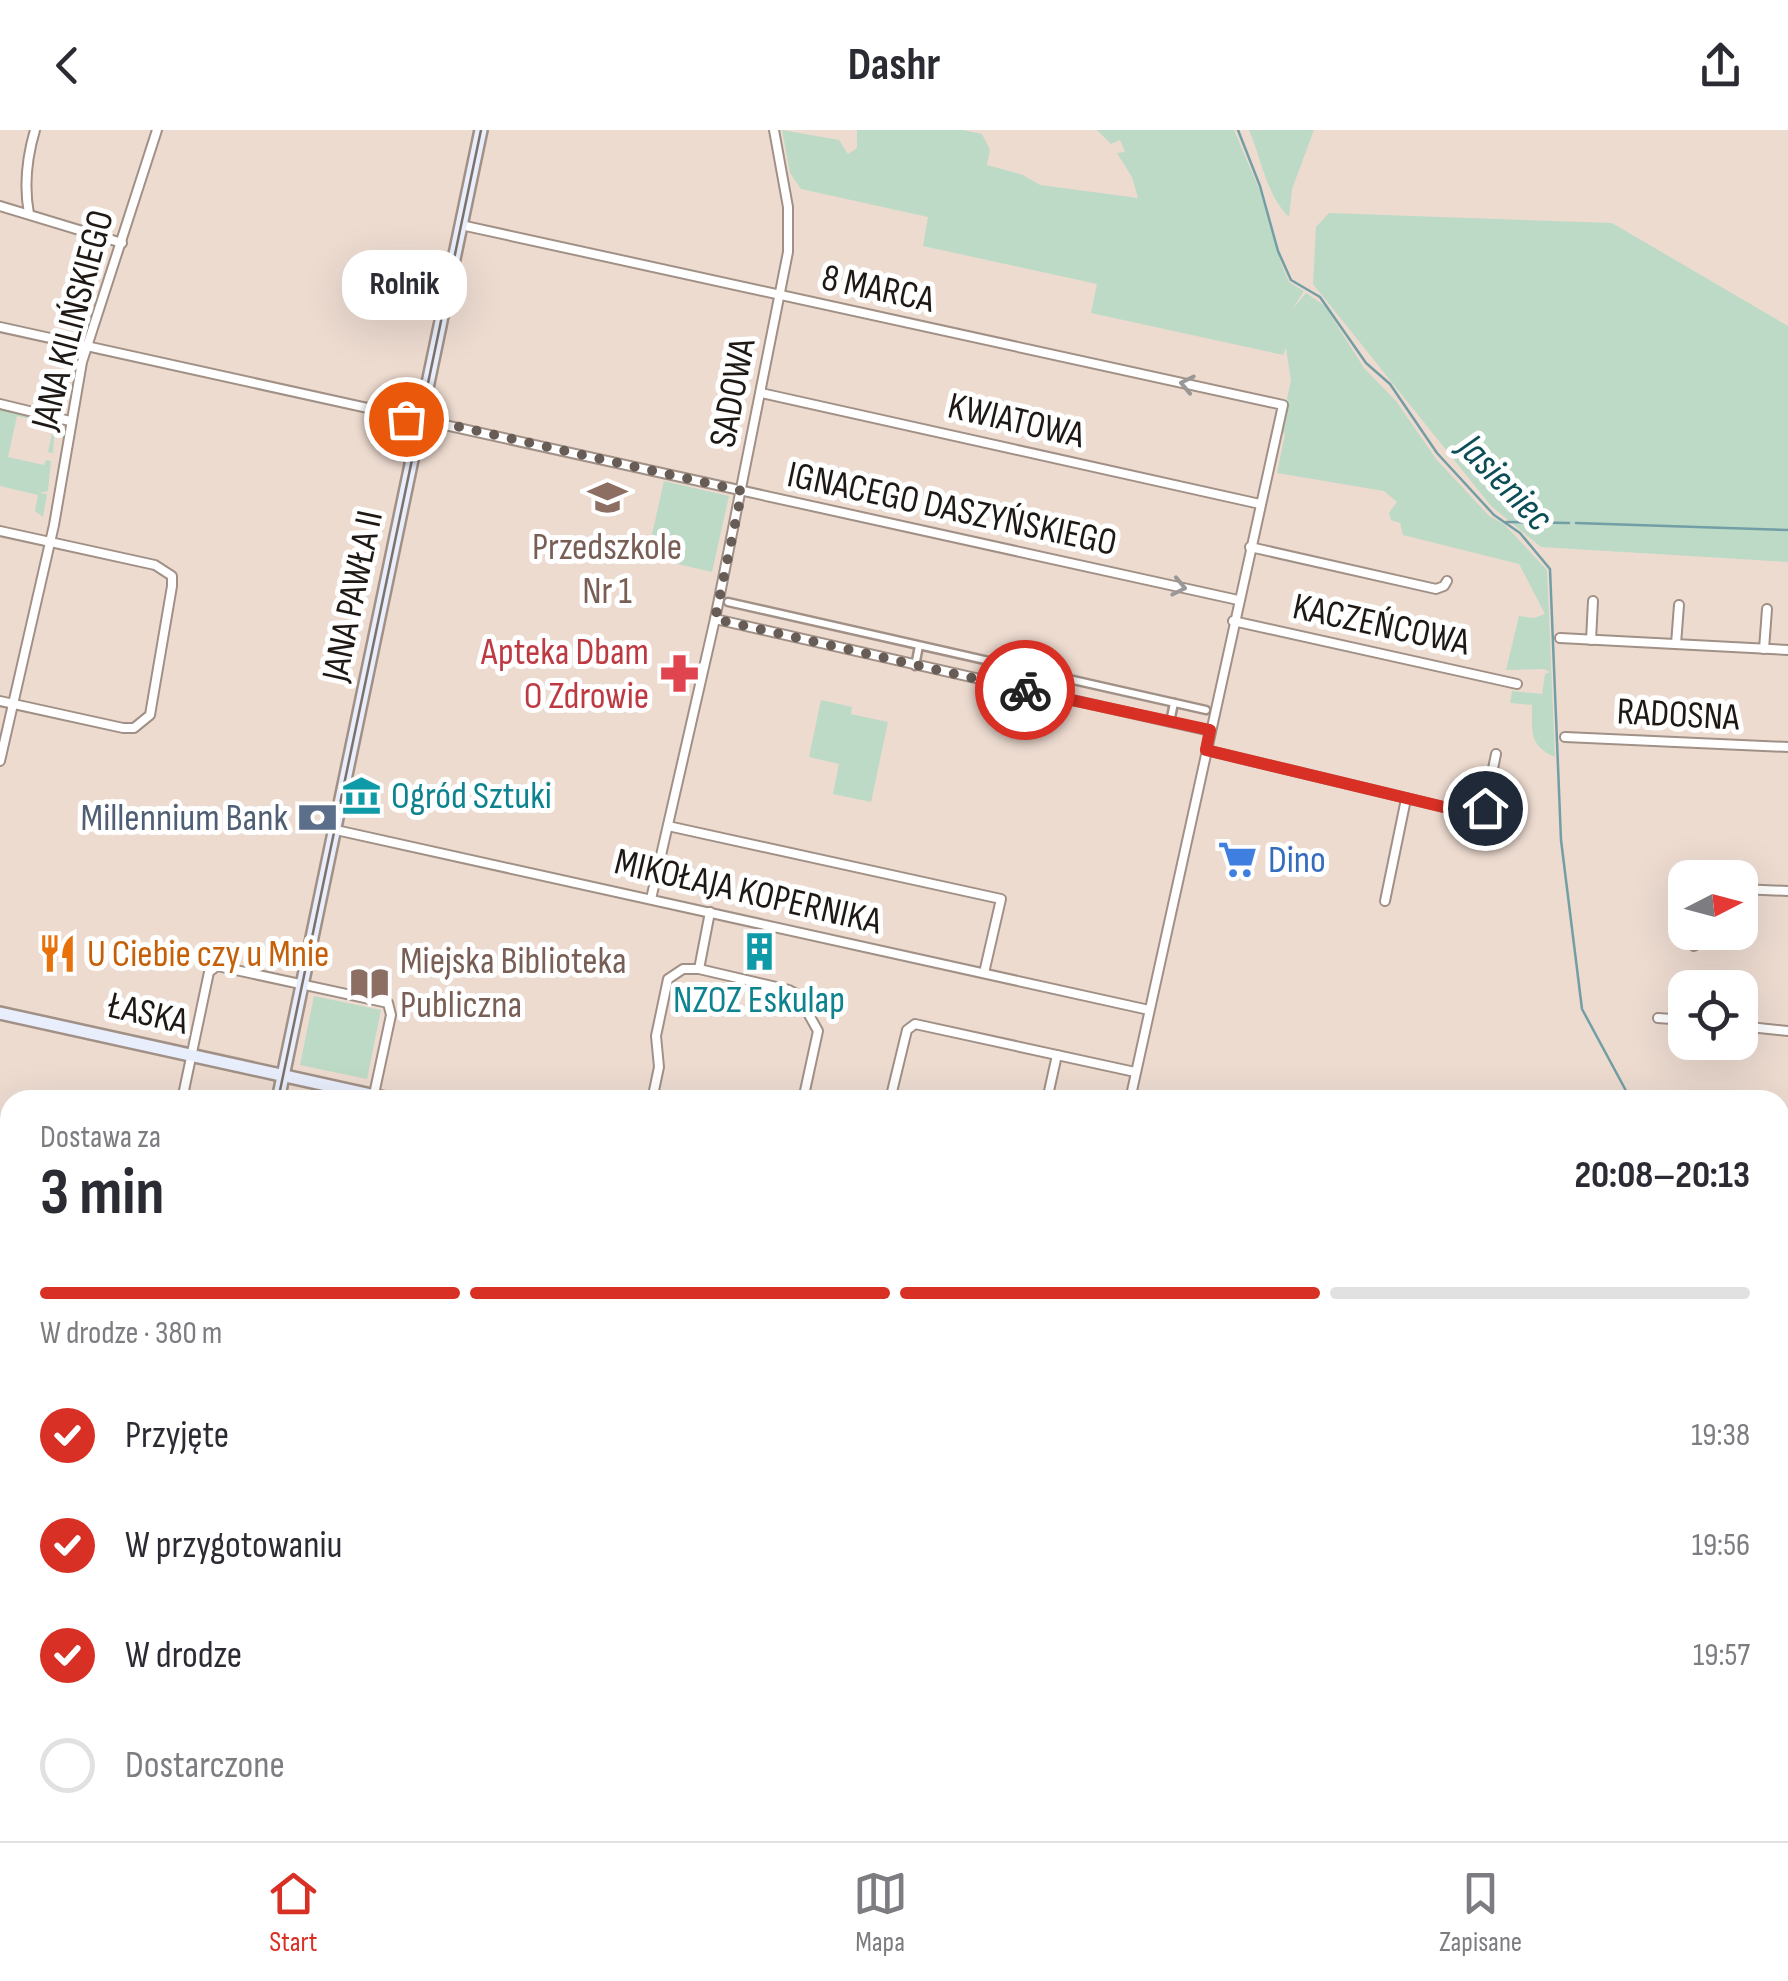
<!DOCTYPE html>
<html lang="pl">
<head>
<meta charset="utf-8">
<style>
  :root { --surface:#fff; --page:#f7f7f7; --text:#2b2b33; --muted:#7c7c81; --line:#e1e1e2; --accent:#d93025 }
  body { margin:0; font-family:"Sofia Sans Condensed",sans-serif; background:var(--page); color:var(--text); height:100vh; display:flex; flex-direction:column; font-size:38px; white-space:nowrap }
  * { box-sizing:border-box; margin:0 }
  p { font-size:32px; color:var(--muted) }
  .icon { flex:none; width:55px; height:55px; fill:none; stroke:currentColor; stroke-width:2; stroke-linecap:round; stroke-linejoin:round }
  .map { position:relative; flex:1; overflow:hidden }
  .panel { position:absolute; left:0px; top:960px; width:1790px; height:752px; display:flex; flex-direction:column; background:var(--surface); border-radius:30px 30px 0 0; box-shadow:0 10px 40px #0002 }
  .panel>* { flex:none }
  .needle { width:65px; rotate:84deg }
  .controls { position:absolute; left:1668px; top:730px; display:grid; gap:20px }
  .controls a { display:grid; place-items:center; width:90px; height:90px; border-radius:20px; background:var(--surface); box-shadow:0 10px 40px #0002; font-size:50px }
  .pin { position:absolute; display:grid; place-items:center; width:85px; height:85px; color:#fff; margin:-42px; border:5px solid #fff; border-radius:50%; box-shadow:0 2px 10px #0007 }
  .courier { position:absolute; display:grid; place-items:center; width:100px; height:100px; margin:-50px; border:8px solid #d93025; border-radius:50%; background:#fff; color:#222; box-shadow:0 2px 12px #0007 }
  .bubble { position:absolute; height:70px; border-radius:30px; background:var(--surface); box-shadow:0 10px 40px #0002; font-size:32px; font-weight:700; line-height:70px; text-align:center }
  .headline em { font-style:normal; font-weight:700 }
  .headline div { display:flex; flex-direction:column-reverse }
  .headline { display:flex; align-items:center; justify-content:space-between; height:170px; padding:0 40px }
  h1 { font-size:65px; font-weight:700; line-height:75px }
  .bar { display:grid; grid-template-columns:repeat(4,1fr); gap:15px 10px; align-content:center; height:120px; padding:0 40px }
  .bar i { height:12px; border-radius:8px; background:var(--line) }
  .bar .selected { background:var(--accent) }
  .bar p { grid-column:span 4 }
  ol { padding:0 40px; list-style:none }
  li { display:flex; align-items:center; gap:30px; height:110px }
  li p { margin-inline-start:auto }
  li .icon { padding:10px; border-radius:50%; background:var(--accent); color:#fff; stroke-width:4 }
  li:last-child { color:var(--muted) }
  li i { width:55px; height:55px; border:5px solid var(--line); border-radius:50% }
  header { display:flex; justify-content:space-between; align-items:center; height:130px; padding:0 40px; background:var(--surface); font-size:45px; font-weight:700 }
  .menu { display:flex; justify-content:space-around; align-items:center; height:140px; border-top:2px solid var(--line); background:var(--surface); font-size:28px; color:var(--muted) }
  .menu a { display:grid; justify-items:center; gap:5px }
  .menu .selected { color:var(--accent) }
  .map>svg:first-child { display:block }
  .green { fill:#bddac7 }
  .lines { fill:none; stroke-linecap:round; stroke-linejoin:round }
  .stream { stroke:#729ea5; stroke-width:2.5 }
  .pedestrian-casing { stroke:#a19086; stroke-width:11 }
  .minor-casing { stroke:#a19086; stroke-width:12 }
  .secondary-casing { stroke:#a19086; stroke-width:16 }
  .pedestrian { stroke:#fff; stroke-width:6 }
  .minor { stroke:#fff; stroke-width:8 }
  .secondary { stroke:#e8eefb; stroke-width:11 }
  .tram { stroke:#7d726b; stroke-width:2.5 }
  .oneway { stroke:#9a9896 }
  .done { stroke:#675d56; stroke-width:10; stroke-dasharray:0 18 }
  .route { stroke:#d93025; stroke-width:12 }
  .labels { text-anchor:middle; dominant-baseline:central; stroke-width:10; stroke-linejoin:round; paint-order:stroke }
  .street-label { font-size:38px; fill:#1f1915; stroke:#fff }
  .education-label { font-size:38px; fill:#785e54; stroke:#fff }
  .health-label { font-size:38px; fill:#be3a42; stroke:#fff; text-anchor:end }
  .culture-label { font-size:38px; fill:#0d838f; stroke:#fff; text-anchor:start }
  .service-label { font-size:38px; fill:#4e5e75; stroke:#fff; text-anchor:end }
  .shop-label { font-size:38px; fill:#366cbe; stroke:#fff; text-anchor:start }
  .food-label { font-size:38px; fill:#c56008; stroke:#fff; text-anchor:start }
  .water-label { font-size:40px; font-style:italic; fill:#0b4e57; stroke:#fff }
</style>
</head>
<body>
<header><svg class="icon" aria-label="back" viewBox="0 0 24 24"><path d="M15 5l-7 7 7 7"/></svg>Dashr<svg class="icon" aria-label="share" viewBox="0 0 24 24"><path d="M12 15V3M7 8l5-5 5 5M5 13v7h14v-7"/></svg></header>
<div class="map">
<svg width="1788" height="1711" viewBox="0 0 1788 1711">
  <rect width="100%" height="100%" fill="#eddbd0"/>
  <g class="green">
    <path d="M 782,0 L 839,10 L 848,24 L 857,18 L 857,0 L 963,0 L 982,4 L 990,20 L 987,35 L 1023,45 L 1040,55 L 1138,68 L 1132,47 L 1117,23 L 1125,22 L 1120,10 L 1111,14 L 1097,0 L 1234,0 L 1260,61 L 1281,133 L 1289,152 L 1304,161 L 1292,180 L 1306,163 L 1325,176 L 1364,238 L 1396,271 L 1436,329 L 1489,386 L 1504,394 L 1547,440 L 1555,627 C 1529,615 1532,603 1532,575 L 1510,573 L 1512,561 L 1542,564 L 1545,544 L 1550,542 L 1544,539 L 1506,540 L 1519,486 L 1534,488 L 1545,484 L 1519,434 L 1403,405 L 1400,393 L 1391,390 L 1389,383 L 1397,372 L 1384,361 L 1277,343 L 1285,304 L 1280,302 L 1291,250 L 1286,218 L 1283,225 L 1091,183 L 1097,154 L 923,116 L 928,87 L 801,59 L 790,43 Z"/>
    <path d="M 1249,0 L 1314,0 L 1292,59 L 1289,87 C 1266,65 1261,27 1249,0 Z"/>
    <polygon points="1329,83 1612,93 1788,196 1788,432 1541,417 1491,376 1313,154 1316,97"/>
    <polygon points="0,277 55,293 53,323 48,322 54,294 17,286 8,327 44,335 46,330 51,331 48,361 39,363 47,364 43,387 35,381 38,365 0,356"/>
    <polygon points="664,351 729,366 712,442 647,427"/>
    <polygon points="821,570 852,577 851,584 888,592 871,672 833,664 839,634 809,627"/>
    <polygon points="314,866 381,880 367,949 300,935"/>
    <polygon points="0,1032 10,1034 10,1259 0,1256"/>
    <polygon points="1780,1291 1788,1293 1788,1444 1780,1443"/>
    <polygon points="1305,1703 1730,1703 1728,1711 1343,1711"/>
  </g>
  <g class="lines">
    <g class="stream">
      <polyline points="1238,0 1260,56 1278,121 1291,150 1320,167 1366,233 1390,254 1437,323 1494,385 1520,403 1550,439 1561,710 1582,879 1631,970"/>
      <polyline points="1506,392 1569,393"/>
      <polyline points="1576,393 1788,400"/>
      <polyline points="1780,1526 1788,1535"/>
    </g>
    <defs>
      <g id="pedestrian">
        <polyline points="728,472 1206,580"/>
        <polyline points="915,536 919,516"/>
        <polyline points="1170,592 1174,573"/>
      </g>
      <g id="minor">
        <polyline points="0,76 122,113"/>
        <path d="M 29,84 C 24,57 27,27 35,0"/>
        <polyline points="461,95 1283,275 1130,970"/>
        <polyline points="0,197 1238,470"/>
        <polyline points="761,263 1260,374"/>
        <polyline points="0,274 70,291"/>
        <polyline points="0,401 155,435 172,446 172,456 150,585 134,598 123,598 0,571"/>
        <polyline points="1250,417 1436,459 1444,456 1447,451"/>
        <polyline points="715,489 1210,601"/>
        <polyline points="1233,491 1517,554"/>
        <polyline points="1560,508 1788,520"/>
        <polyline points="1591,510 1593,471"/>
        <polyline points="1676,514 1679,475"/>
        <polyline points="1764,519 1767,479"/>
        <polyline points="1565,607 1788,617"/>
        <polyline points="1206,620 1477,685 1482,684 1485,678 1496,624"/>
        <polyline points="0,631 54,395 82,232 157,0"/>
        <polyline points="668,696 1001,769 984,843"/>
        <polyline points="336,700 1149,880"/>
        <polyline points="1740,759 1788,761"/>
        <polyline points="651,769 715,489 788,122 788,77 774,0"/>
        <polyline points="1385,771 1406,669"/>
        <polyline points="1694,816 1695,802"/>
        <polyline points="699,839 789,860 798,865 818,901 803,970"/>
        <polyline points="1658,888 1685,890"/>
        <polyline points="1740,896 1788,901"/>
        <polyline points="182,970 209,842 217,836 388,873 391,885 373,969"/>
        <polyline points="652,970 659,937 656,906 668,849 683,839 699,839 710,782"/>
        <polyline points="890,970 907,900 915,894 1135,942"/>
        <polyline points="1047,970 1057,925"/>
        <polyline points="1780,1035 1788,1036"/>
        <polyline points="0,1413 10,1406"/>
        <polyline points="327,1702 367,1711"/>
        <polyline points="775,1702 814,1711"/>
        <polyline points="266,1711 305,1702"/>
        <polyline points="869,1711 871,1702"/>
        <polyline points="974,1711 975,1702"/>
        <polyline points="1732,1711 1734,1702"/>
      </g>
      <g id="secondary">
        <polyline points="0,883 394,970"/>
        <polyline points="278,970 481,0"/>
        <polyline points="1780,1276 1788,1278"/>
        <polyline points="243,1702 245,1711"/>
      </g>
    </defs>
    <use href="#pedestrian" class="pedestrian-casing"/>
    <use href="#minor" class="minor-casing"/>
    <use href="#secondary" class="secondary-casing"/>
    <use href="#pedestrian" class="pedestrian"/>
    <use href="#minor" class="minor"/>
    <use href="#secondary" class="secondary"/>
    <g class="tram">
      <polyline points="278,970 481,0"/>
      <polyline points="252,1702 254,1711"/>
    </g>
  </g>
  <defs><path id="oneway-chevron" d="M-2-3.5L2.5 0L-2 3.5" fill="none" stroke-width="1.6" stroke-linecap="round" stroke-linejoin="round" transform="scale(2.5)"/></defs>
  <g class="oneway">
    <use href="#oneway-chevron" transform="translate(1187 254) rotate(-168)"/>
    <use href="#oneway-chevron" transform="translate(1179 457) rotate(12)"/>
  </g>
  <g class="lines">
    <polyline class="done" points="406,289 420,288 742,361 715,489 1025,560"/>
    <polyline class="route" points="1025,560 1210,600 1206,620 1477,685 1482,684 1485,678"/>
  </g>
  <defs>
    <symbol id="school-bare" viewBox="-9 -9 18 18"><path d="M0-5L7-2L0 1L-7-2ZM-4 1L0 2.5L4 1V4Q0 6-4 4Z" fill="#8d6e63" stroke="#fff" stroke-width="2.5" paint-order="stroke"/></symbol>
    <symbol id="pharmacy-bare" viewBox="-9 -9 18 18"><path d="M-2-6h4v4h4v4h-4v4h-4v-4h-4v-4h4Z" fill="#e0444e" stroke="#fff" stroke-width="2.5" paint-order="stroke"/></symbol>
    <symbol id="museum-bare" viewBox="-9 -9 18 18"><path d="M0-6L6-3V-2H-6V-3ZM-5-1h2V3h-2ZM-1-1h2V3h-2ZM3-1h2V3H3ZM-6 4H6V6H-6Z" fill="#0f9aa8" stroke="#fff" stroke-width="2.5" paint-order="stroke"/></symbol>
    <symbol id="bank-bare" viewBox="-9 -9 18 18"><path d="M-6-4H6V4H-6ZM0-2.3a2.3 2.3 0 1 0 0 4.6a2.3 2.3 0 1 0 0-4.6Z" fill="#5c6f8a" stroke="#fff" stroke-width="2.5" paint-order="stroke"/></symbol>
    <symbol id="supermarket-bare" viewBox="-9 -9 18 18"><path d="M-6-5.5h2.5l.6 2H6L4.5 2H-2.5L-4.4-4H-6ZM-1.5 3.2a1.3 1.3 0 1 0 .1 0ZM3 3.2a1.3 1.3 0 1 0 .1 0Z" fill="#3f7fe0" stroke="#fff" stroke-width="2.5" paint-order="stroke"/></symbol>
    <symbol id="building-bare" viewBox="-9 -9 18 18"><path d="M-4-6H4V6H1V3H-1V6H-4ZM-2.5-4.3h1.7v1.8h-1.7ZM.8-4.3h1.7v1.8H.8ZM-2.5-1h1.7V.8h-1.7ZM.8-1h1.7V.8H.8Z" fill="#0f9aa8" stroke="#fff" stroke-width="2.5" paint-order="stroke"/></symbol>
    <symbol id="restaurant-bare" viewBox="-9 -9 18 18"><path d="M-5-6h1v4h1v-4h1v4h1v-4h1v5L-1.5 .5V6h-2V.5L-5-1ZM5-6V6H3V1.5H1.5Q1.5-4 5-6Z" fill="#e8710a" stroke="#fff" stroke-width="2.5" paint-order="stroke"/></symbol>
    <symbol id="library-bare" viewBox="-9 -9 18 18"><path d="M-6-4Q-3-5.5-.7-3.5V5Q-3 3-6 4ZM6-4Q3-5.5 .7-3.5V5Q3 3 6 4Z" fill="#8d6e63" stroke="#fff" stroke-width="2.5" paint-order="stroke"/></symbol>
  </defs>
  <g fill-rule="evenodd">
    <use href="#school-bare" x="580" y="340" width="55" height="55"/>
    <use href="#pharmacy-bare" x="652" y="516" width="55" height="55"/>
    <use href="#museum-bare" x="334" y="638" width="55" height="55"/>
    <use href="#bank-bare" x="290" y="660" width="55" height="55"/>
    <use href="#supermarket-bare" x="1210" y="702" width="55" height="55"/>
    <use href="#building-bare" x="732" y="794" width="55" height="55"/>
    <use href="#restaurant-bare" x="30" y="796" width="55" height="55"/>
    <use href="#library-bare" x="342" y="826" width="55" height="55"/>
  </g>
  <g class="labels">
    <g class="street-label">
      <text transform="translate(878 159) rotate(12)">8 MARCA</text>
      <text transform="translate(73 190) rotate(-75)">JANA KILIŃSKIEGO</text>
      <text transform="translate(733 263) rotate(-79)">SADOWA</text>
      <text transform="translate(1016 291) rotate(13)">KWIATOWA</text>
      <text transform="translate(952 379) rotate(12)">IGNACEGO DASZYŃSKIEGO</text>
      <text transform="translate(353 466) rotate(-78)">JANA PAWŁA II</text>
      <text transform="translate(1381 495) rotate(12)">KACZEŃCOWA</text>
      <text transform="translate(1678 585) rotate(3)">RADOSNA</text>
      <text transform="translate(748 762) rotate(13)">MIKOŁAJA KOPERNIKA</text>
      <text transform="translate(148 884) rotate(13)">ŁASKA</text>
    </g>
    <g class="education-label">
      <text x="607" y="417">Przedszkole<tspan x="607" dy="44">Nr 1</tspan></text>
      <text x="400" y="831" text-anchor="start">Miejska Biblioteka<tspan x="400" dy="44">Publiczna</tspan></text>
    </g>
    <g class="health-label">
      <text x="649" y="522">Apteka Dbam<tspan x="649" dy="44">O Zdrowie</tspan></text>
    </g>
    <g class="culture-label">
      <text x="391" y="666">Ogród Sztuki</text>
      <text x="759" y="870" text-anchor="middle">NZOZ Eskulap</text>
    </g>
    <g class="service-label">
      <text x="288" y="688">Millennium Bank</text>
    </g>
    <g class="shop-label">
      <text x="1268" y="730">Dino</text>
    </g>
    <g class="food-label">
      <text x="87" y="824">U Ciebie czy u Mnie</text>
    </g>
    <g class="water-label">
      <text transform="translate(1505 353) rotate(46)">Jasieniec</text>
    </g>
  </g>
</svg>
<div class="controls">
<a><svg class="needle" viewBox="-14 -14 28 28"><path d="M0-13l5 13h-10z" fill="#e53935"/><path d="M0 13l5-13h-10z" fill="#7c7c81"/></svg></a>
<a><svg class="icon" aria-label="locate" viewBox="0 0 24 24"><circle cx="12" cy="12" r="6"/><path d="M12 2v4M12 18v4M2 12h4M18 12h4"/></svg></a>
</div>
<div class="pin" style="left:406px;top:289px;background:#ea580c"><svg class="icon" aria-label="bag" viewBox="0 0 24 24"><path d="M5 8h14l-1 12H6zM9 8a3 3 0 0 1 6 0"/></svg></div>
<div class="pin" style="left:1485px;top:678px;background:#1f2937"><svg class="icon" aria-label="home" viewBox="0 0 24 24"><path d="M3 11l9-7 9 7M6 9v11h12V9"/></svg></div>
<div class="courier" style="left:1025px;top:560px"><svg class="icon" aria-label="bike" viewBox="0 0 24 24"><circle cx="6" cy="16" r="4"/><circle cx="18" cy="16" r="4"/><path d="M6 16l4-8h5l3 8M10 8l3 8H6M13 5h3"/></svg></div>
<div class="bubble" style="left:342px;top:120px;width:125px">Rolnik</div>
<section class="panel">
<div class="headline"><div><h1>3 min</h1><p>Dostawa za</p></div><em>20:08–20:13</em></div>
<div class="bar"><i class="selected"></i><i class="selected"></i><i class="selected"></i><i></i><p>W drodze · 380 m</p></div>
<ol>
<li><svg class="icon" aria-label="check" viewBox="0 0 24 24"><path d="M5 12l5 5 9-10"/></svg>Przyjęte<p>19:38</p></li>
<li><svg class="icon" aria-label="check" viewBox="0 0 24 24"><path d="M5 12l5 5 9-10"/></svg>W przygotowaniu<p>19:56</p></li>
<li><svg class="icon" aria-label="check" viewBox="0 0 24 24"><path d="M5 12l5 5 9-10"/></svg>W drodze<p>19:57</p></li>
<li><i></i>Dostarczone</li>
</ol>
</section>
</div>
<nav class="menu">
<a class="selected"><svg class="icon" aria-label="home" viewBox="0 0 24 24"><path d="M3 11l9-7 9 7M6 9v11h12V9"/></svg>Start</a>
<a><svg class="icon" aria-label="map" viewBox="0 0 24 24"><path d="M3 6l6-2 6 2 6-2v14l-6 2-6-2-6 2zM9 4v14M15 6v14"/></svg>Mapa</a>
<a><svg class="icon" aria-label="saved" viewBox="0 0 24 24"><path d="M7 4h10v16l-5-4-5 4z"/></svg>Zapisane</a>
</nav>
</body>
</html>
